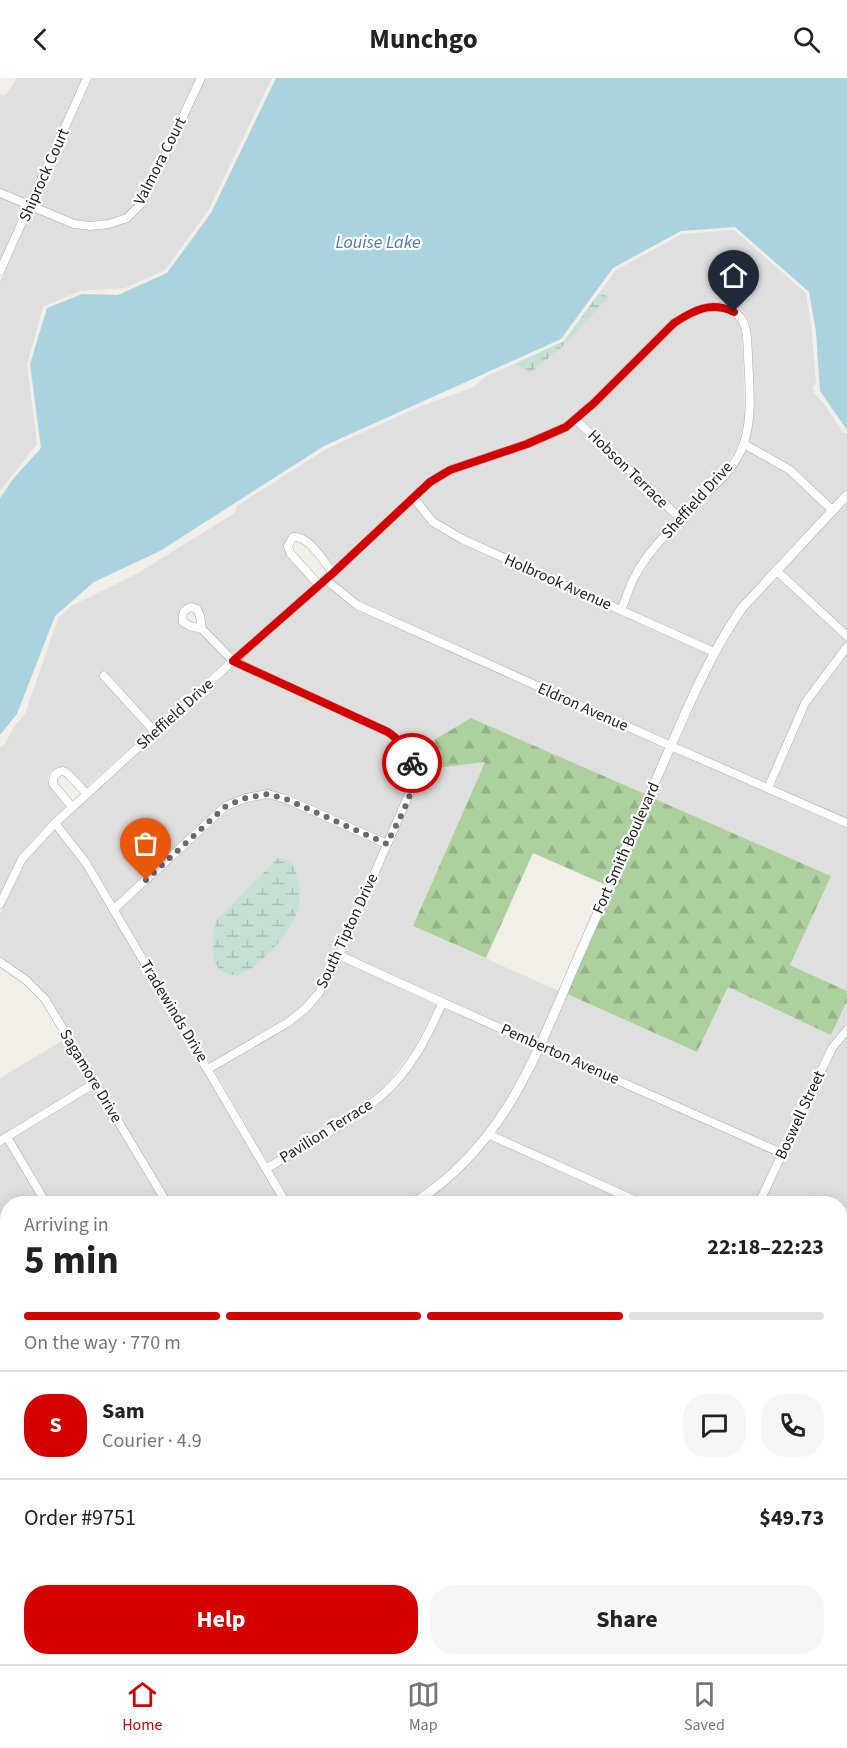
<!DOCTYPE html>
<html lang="en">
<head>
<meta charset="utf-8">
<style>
  :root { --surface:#fff; --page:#f6f6f6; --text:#222; --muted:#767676; --line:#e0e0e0; --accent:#d40000 }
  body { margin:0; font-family:"Source Sans 3",sans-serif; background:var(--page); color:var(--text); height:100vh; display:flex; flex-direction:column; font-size:22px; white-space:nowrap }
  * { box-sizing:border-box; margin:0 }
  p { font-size:20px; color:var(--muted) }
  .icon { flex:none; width:33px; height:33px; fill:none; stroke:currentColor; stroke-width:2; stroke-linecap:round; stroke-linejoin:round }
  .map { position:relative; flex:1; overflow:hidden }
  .sheet { position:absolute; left:0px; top:1118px; width:848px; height:470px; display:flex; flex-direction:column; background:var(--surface); border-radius:24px 24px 0 0; box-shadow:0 3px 15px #0003 }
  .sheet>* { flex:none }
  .pin { position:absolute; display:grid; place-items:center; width:51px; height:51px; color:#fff; margin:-62px -26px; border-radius:50% 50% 50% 0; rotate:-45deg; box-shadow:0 0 6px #0007 }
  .pin .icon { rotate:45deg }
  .courier { position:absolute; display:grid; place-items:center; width:60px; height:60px; margin:-30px; border:4px solid #d40000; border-radius:50%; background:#fff; color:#222; box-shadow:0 2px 8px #0007 }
  .head em { font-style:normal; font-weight:700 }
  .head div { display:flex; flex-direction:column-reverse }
  .head { display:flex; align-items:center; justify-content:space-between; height:102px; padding:0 24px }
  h1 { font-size:39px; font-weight:700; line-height:45px }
  .bar { display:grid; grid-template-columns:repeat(4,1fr); gap:9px 6px; align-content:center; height:72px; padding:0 24px }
  .bar i { height:8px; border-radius:4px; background:var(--line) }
  .bar .active { background:var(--accent) }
  .bar p { grid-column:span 4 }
  .line { display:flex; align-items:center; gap:15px; padding:0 24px; border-top:2px solid var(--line) }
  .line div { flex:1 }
  .round { display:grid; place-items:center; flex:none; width:63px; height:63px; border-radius:24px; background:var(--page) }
  .cta { display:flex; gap:12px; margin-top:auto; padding:12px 24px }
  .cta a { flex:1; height:69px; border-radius:24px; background:var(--accent); color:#fff; font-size:24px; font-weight:700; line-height:69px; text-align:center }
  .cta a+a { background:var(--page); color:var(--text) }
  header { display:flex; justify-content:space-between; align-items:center; height:78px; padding:0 24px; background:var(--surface); font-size:27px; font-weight:700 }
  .tabs { display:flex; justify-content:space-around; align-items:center; height:84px; border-top:2px solid var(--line); background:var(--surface); font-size:16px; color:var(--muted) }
  .tabs a { display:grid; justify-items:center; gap:3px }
  .tabs .active { color:var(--accent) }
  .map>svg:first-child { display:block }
  .residential { fill:#e0dfdf }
  .grass { fill:url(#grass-tufts) }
  .forest { fill:url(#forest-firs) }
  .wetland { fill:url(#wetland-marsh) }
  .water { fill:#aad3df }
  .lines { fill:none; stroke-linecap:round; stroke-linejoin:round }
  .minor-casing { stroke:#a9a9a9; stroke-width:9 }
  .tertiary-casing { stroke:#a9a9a9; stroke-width:10 }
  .minor { stroke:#fff; stroke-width:8 }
  .tertiary { stroke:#fff; stroke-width:9 }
  .done { stroke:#6b6a68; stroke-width:6; stroke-dasharray:0 10.8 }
  .route { stroke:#d40000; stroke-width:8 }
  .labels { text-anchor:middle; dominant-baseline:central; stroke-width:4.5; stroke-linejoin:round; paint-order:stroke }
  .street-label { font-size:16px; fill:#222; stroke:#fff }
  .water-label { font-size:18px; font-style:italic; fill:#4a7aab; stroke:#fff }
</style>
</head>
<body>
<header><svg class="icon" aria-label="back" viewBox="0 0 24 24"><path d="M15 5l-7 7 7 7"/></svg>Munchgo<svg class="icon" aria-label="search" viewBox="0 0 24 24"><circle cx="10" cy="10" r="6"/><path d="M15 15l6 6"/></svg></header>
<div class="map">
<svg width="847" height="1586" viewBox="0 0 847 1586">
  <defs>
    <pattern id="grass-tufts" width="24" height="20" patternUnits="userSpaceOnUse" patternTransform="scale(1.5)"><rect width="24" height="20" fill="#cdebb0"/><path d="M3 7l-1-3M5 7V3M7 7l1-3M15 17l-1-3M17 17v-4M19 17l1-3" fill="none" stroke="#b0c997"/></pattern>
    <pattern id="forest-firs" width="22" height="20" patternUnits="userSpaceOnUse" patternTransform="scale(1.5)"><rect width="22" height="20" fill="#add19e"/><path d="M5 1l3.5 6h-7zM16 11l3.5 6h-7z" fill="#95b388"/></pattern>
    <pattern id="wetland-marsh" width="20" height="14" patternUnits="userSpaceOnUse" patternTransform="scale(1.5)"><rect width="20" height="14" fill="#c6e0d4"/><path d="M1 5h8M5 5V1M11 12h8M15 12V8" fill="none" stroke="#aac0b6"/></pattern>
  </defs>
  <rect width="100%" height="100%" fill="#f2efe9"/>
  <g class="residential">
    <polygon points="17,0 83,0 27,123 0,111 0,16 3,18 7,15"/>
    <polygon points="92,0 196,0 138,124 124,137 108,143 90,144 74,142 35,126"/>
    <polygon points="205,0 272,0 208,133 165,192 125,210 80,213 43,229 27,286 37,366 0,413 0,204 32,133 72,150 91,152 111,150 130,143 145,128"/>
    <polygon points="0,119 24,130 0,183"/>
    <polygon points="734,152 806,215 812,254 816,306 813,308 814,315 825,327 843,355 847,355 847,411 832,427 792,389 749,364 754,320 751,254 746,239 736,231 715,224 686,232 670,242 573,339 563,345 525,363 449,388 427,400 333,489 309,461 300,455 289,457 284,467 286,475 313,506 233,577 206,550 204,538 200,530 192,526 184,528 178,537 181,547 189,552 200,554 227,582 155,648 105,593 99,597 149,653 86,709 69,691 62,689 52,693 48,699 49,708 66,728 32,762 18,779 0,816 0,669 5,666 13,650 25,636 58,540 73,527 136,496 235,435 237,428 326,371 421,328 472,310 486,298 514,286 530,295 562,269 608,219 599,215 616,192 682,156"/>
    <polygon points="714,232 732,237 740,244 742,254 745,339 740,364 724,390 680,435 582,342 676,248 690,239"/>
    <polygon points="576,347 675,440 645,475 631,497 619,527 464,458 435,441 418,419 433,407 453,395 529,370"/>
    <polygon points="746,371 787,395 827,432 739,528 713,569 626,531 639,500 652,479 683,443 731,395"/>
    <polygon points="847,423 847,553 783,493"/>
    <polygon points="413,425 430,446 460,464 709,575 669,663 359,523 331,502"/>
    <polygon points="778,498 847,563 802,623 766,705 677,667 718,575 732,553 746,533"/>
    <polygon points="325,507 355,530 666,670 645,716 471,640 485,684 413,848 559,913 538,962 443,922 345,875 413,718 418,694 413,674 404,661 389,650 240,582"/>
    <polygon points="847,576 847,741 774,709 809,627"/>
    <polygon points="234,587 386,657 398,666 405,676 410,693 405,714 385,761 288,717 267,713 223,726 115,825 90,783 60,746"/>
    <polygon points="673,673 840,747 847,748 847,913 790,887 831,798 653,720"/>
    <polygon points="268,720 285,724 382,768 335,875 315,913 302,929 285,941 209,985 119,832 229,732 248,724"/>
    <polygon points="55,751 83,787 282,1125 171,1125 49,919 28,900 0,880 0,836 26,783"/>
    <polygon points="341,882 436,927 414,971 381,1013 358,1031 268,1085 214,992 290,948 308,935 322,918"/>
    <polygon points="728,909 831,957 847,923 846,948 836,957 828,968 779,1070 546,965 567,916 697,974"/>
    <polygon points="444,930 535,969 512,1016 488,1052 452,1090 406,1125 291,1125 272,1092 363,1037 387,1018 422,976"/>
    <polygon points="847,957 847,1165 840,1181 840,1125 763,1125 835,972"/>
    <polygon points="65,961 90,1003 0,1058 0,1000"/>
    <polygon points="543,972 776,1077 754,1125 650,1125 496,1055 519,1020"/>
    <polygon points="94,1010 162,1125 51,1125 12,1060"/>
    <polygon points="491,1061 632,1125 431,1125 428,1120 458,1096"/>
    <polygon points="5,1064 42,1125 8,1125 7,1254 0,1241 0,1067"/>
    <polygon points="840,1205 847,1209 847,1311 840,1306"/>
    <polygon points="0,1257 8,1270 7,1360 0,1364"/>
    <polygon points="840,1315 847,1320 847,1499 840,1508"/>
    <polygon points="0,1519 7,1531 8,1580 56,1580 44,1586 0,1586"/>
    <polygon points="74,1580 245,1580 250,1586 61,1586"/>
    <polygon points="646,1580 787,1580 782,1586 646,1586"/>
  </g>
  <polygon class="grass" points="609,1580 646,1580 646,1586 606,1586"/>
  <g class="forest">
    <polygon points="471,640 645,716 606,807 533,775 486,880 413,848 485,684 437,690 429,665"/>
    <polygon points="653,720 831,798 790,887 847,913 847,923 831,957 728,909 697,974 567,916"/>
    <polygon points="847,1165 847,1209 840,1205 840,1181"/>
    <polygon points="847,1513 847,1586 792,1586 797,1580 840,1580 840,1522"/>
  </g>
  <g class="wetland">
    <polygon points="599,215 609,219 562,269 530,295 514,286 564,263"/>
    <path d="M 278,780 L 292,783 C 296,794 300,807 300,820 C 300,841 274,873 257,886 C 251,891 244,894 237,898 L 221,894 L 214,883 L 213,862 L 216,843 Z"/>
    <polygon points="260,1580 507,1581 609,1580 606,1586 399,1586 392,1583 335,1586 260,1586 258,1583"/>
  </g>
  <polygon class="water" points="276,0 847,0 847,352 820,313 816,254 809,214 735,149 681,153 613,190 561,261 324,368 160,473 94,504 55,538 17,636 0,657 0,420 13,401 41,370 30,286 47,230 82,216 118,217 167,195 211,135"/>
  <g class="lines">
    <defs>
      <g id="minor">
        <polyline points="0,115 74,146 90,148 109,146 127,140 141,126 151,107 201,0"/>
        <polyline points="0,193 87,0"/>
        <polyline points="576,342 680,440"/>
        <polyline points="744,366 790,392 832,432"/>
        <polyline points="413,419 433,444 462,461 714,574"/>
        <polyline points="777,493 847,558"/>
        <polyline points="325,501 357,527 671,668 847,745"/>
        <path d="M 319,507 L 290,475 L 288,468 L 293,459 C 309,457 323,483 333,495"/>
        <path d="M 202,551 L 190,548 L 183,544 C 182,536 183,532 191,529 L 197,531 L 200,538 L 202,551 L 233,583 L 388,654 C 414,674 416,685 409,716 L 339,877 L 319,915 L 305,931 L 287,945 L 208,991"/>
        <polyline points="104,598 155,654"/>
        <polyline points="768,710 805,625 847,569"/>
        <path d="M 72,729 L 53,706 C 53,698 55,694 63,693 L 67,695 L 86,715"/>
        <polyline points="55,745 86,785 286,1125"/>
        <path d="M 0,826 L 22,781 L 55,745 L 233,583 L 333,495 L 430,404 L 450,392 L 527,366 L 566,349 L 594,325 L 674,245 C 691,234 713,222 733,233 C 749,243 747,261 748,278 C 749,306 753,337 744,365 C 734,396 701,418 680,441 C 664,458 646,477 635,498 C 629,509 626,521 621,532"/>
        <polyline points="114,831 226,728 246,720 268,716 286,721 387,766"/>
        <path d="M 339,877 C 485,945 634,1009 781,1075"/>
        <polyline points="0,884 26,902 45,921 167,1125"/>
        <polyline points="490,1057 641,1125"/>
        <polyline points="7,1059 46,1125"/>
        <polyline points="0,1063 95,1005"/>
        <path d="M 266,1091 C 305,1067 348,1047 382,1017 C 410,993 428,958 442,925"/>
        <polyline points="759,1125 832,970 847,952"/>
        <polyline points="0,1249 8,1262"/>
        <polyline points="840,1311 847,1315"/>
        <polyline points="840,1515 847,1506"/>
        <polyline points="250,1580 255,1586"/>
        <polyline points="53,1586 65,1580"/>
        <polyline points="787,1586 792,1580"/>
      </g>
      <g id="tertiary">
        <path d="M 414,1125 C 504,1067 534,982 574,889 C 603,822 633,755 662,688 C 686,634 708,579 742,530 L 847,417"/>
        <polyline points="0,1369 8,1364"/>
      </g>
    </defs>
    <use href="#minor" class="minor-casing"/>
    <use href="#tertiary" class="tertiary-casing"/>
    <use href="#minor" class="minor"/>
    <use href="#tertiary" class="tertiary"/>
  </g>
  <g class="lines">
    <path class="done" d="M 146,802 L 226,728 L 246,720 L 268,716 L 286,721 L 387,766 C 397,743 420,710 412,685"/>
    <path class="route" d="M 412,685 C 408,670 400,663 388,654 L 233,583 L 333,495 L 430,404 L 450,392 L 527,366 L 566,349 L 594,325 L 674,245 C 694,232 711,223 734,234"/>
  </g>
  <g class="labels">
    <g class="street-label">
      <text transform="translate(160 83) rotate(-63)">Valmora Court</text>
      <text transform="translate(44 97) rotate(-66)">Shiprock Court</text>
      <text transform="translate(628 391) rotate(44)">Hobson Terrace</text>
      <text transform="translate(697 422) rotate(-48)">Sheffield Drive</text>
      <text transform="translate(558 504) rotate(24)">Holbrook Avenue</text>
      <text transform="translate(583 629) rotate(24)">Eldron Avenue</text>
      <text transform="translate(175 636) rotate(-42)">Sheffield Drive</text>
      <text transform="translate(626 770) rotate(-66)">Fort Smith Boulevard</text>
      <text transform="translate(347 853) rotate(-65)">South Tipton Drive</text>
      <text transform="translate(174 933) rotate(59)">Tradewinds Drive</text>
      <text transform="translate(560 976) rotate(24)">Pemberton Avenue</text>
      <text transform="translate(91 998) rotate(59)">Sagamore Drive</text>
      <text transform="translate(800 1037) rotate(-65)">Boswell Street</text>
      <text transform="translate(326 1053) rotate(-32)">Pavilion Terrace</text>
    </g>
    <g class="water-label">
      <text x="378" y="164">Louise Lake</text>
    </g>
  </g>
</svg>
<div class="pin" style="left:146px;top:802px;background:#ea580c"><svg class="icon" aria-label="bag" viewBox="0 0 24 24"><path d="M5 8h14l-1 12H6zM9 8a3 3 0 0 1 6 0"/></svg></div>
<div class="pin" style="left:734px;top:234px;background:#1f2937"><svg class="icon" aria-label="home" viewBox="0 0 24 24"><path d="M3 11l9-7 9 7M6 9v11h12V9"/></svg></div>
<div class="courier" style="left:412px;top:685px"><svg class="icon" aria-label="bike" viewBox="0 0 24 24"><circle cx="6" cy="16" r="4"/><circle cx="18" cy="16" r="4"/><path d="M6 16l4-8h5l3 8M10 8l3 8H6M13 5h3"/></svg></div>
<section class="sheet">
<div class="head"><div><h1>5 min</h1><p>Arriving in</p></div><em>22:18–22:23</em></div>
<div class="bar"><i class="active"></i><i class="active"></i><i class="active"></i><i></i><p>On the way · 770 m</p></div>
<div class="line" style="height:108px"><b class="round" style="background:var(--accent);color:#fff">S</b><div><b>Sam</b><p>Courier · 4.9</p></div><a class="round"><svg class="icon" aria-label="chat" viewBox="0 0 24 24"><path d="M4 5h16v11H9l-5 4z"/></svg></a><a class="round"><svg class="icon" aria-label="phone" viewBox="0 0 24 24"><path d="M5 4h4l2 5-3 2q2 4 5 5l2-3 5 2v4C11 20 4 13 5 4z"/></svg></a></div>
<div class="line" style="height:78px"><div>Order #9751</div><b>$49.73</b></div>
<div class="cta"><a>Help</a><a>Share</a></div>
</section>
</div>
<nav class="tabs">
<a class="active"><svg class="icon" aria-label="home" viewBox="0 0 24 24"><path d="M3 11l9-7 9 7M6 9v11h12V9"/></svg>Home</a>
<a><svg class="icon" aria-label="map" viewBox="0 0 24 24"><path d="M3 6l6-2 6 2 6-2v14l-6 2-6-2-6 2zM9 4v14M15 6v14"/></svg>Map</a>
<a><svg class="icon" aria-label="saved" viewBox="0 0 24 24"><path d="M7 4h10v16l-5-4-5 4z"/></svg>Saved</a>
</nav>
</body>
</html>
